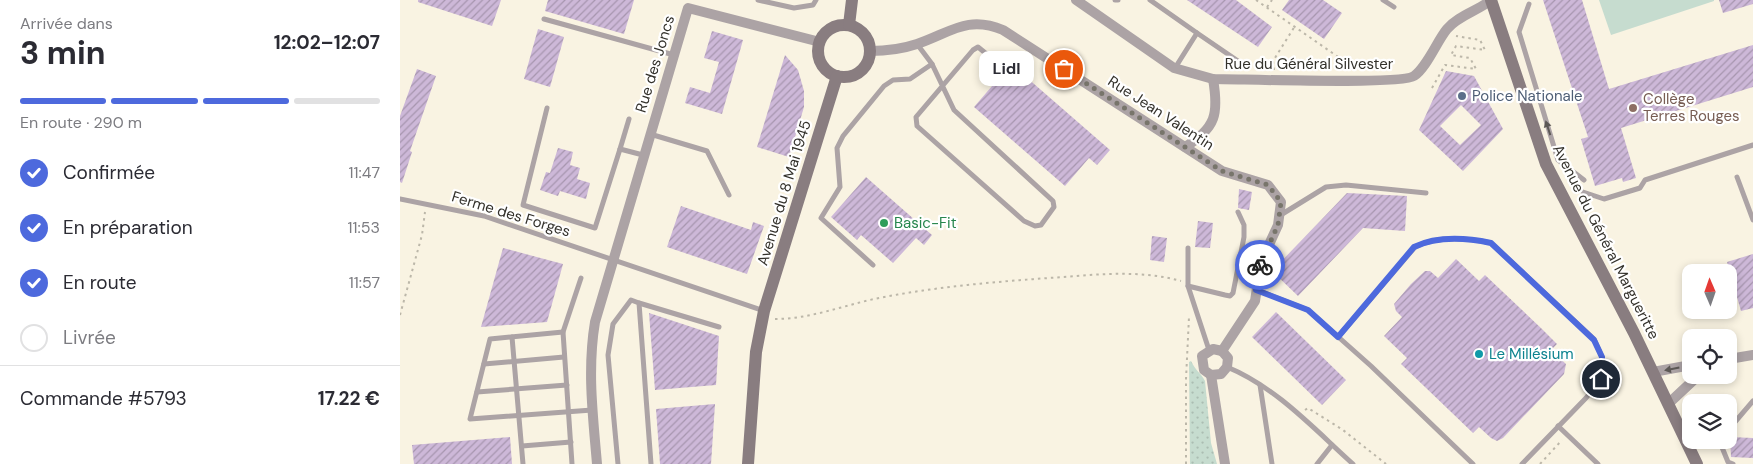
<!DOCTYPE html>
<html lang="fr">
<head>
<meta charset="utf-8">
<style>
  :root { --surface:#fff; --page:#f7f7f7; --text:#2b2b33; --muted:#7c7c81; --line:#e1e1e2; --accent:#4d69dd }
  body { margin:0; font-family:"DM Sans",sans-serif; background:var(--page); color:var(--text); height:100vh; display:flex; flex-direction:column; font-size:19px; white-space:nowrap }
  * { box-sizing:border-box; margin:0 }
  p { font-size:16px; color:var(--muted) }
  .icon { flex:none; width:28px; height:28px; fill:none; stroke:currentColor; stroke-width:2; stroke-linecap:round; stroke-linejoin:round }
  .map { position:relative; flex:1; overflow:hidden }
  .details { display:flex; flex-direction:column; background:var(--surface); width:400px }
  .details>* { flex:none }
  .needle { width:32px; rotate:358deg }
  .tools { position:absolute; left:1282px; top:264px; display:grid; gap:10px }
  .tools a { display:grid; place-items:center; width:55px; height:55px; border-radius:10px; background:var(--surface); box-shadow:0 2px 8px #0003; font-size:25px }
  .pin { position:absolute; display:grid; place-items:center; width:42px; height:42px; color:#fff; margin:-21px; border:2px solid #fff; border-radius:50%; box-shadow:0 1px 5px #0007 }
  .courier { position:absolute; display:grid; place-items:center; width:50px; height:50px; margin:-25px; border:4px solid #4d69dd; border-radius:50%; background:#fff; color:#222; box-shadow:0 1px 6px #0007 }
  .bubble { position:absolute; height:35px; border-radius:10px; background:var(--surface); box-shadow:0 2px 8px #0003; font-size:16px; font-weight:700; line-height:35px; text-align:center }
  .head em { font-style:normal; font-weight:700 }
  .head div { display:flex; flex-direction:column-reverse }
  .head { display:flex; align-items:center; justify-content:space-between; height:85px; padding:0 20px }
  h1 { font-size:32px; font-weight:700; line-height:38px }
  .bar { display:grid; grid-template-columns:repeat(4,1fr); gap:8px 5px; align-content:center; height:60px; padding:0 20px }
  .bar i { height:6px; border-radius:4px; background:var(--line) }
  .bar .current { background:var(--accent) }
  .bar p { grid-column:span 4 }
  .line { display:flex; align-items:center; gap:12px; padding:0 20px; border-top:1px solid var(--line) }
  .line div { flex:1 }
  ol { padding:0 20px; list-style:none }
  li { display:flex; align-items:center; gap:15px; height:55px }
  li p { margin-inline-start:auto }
  li .icon { padding:5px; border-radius:50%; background:var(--accent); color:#fff; stroke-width:4 }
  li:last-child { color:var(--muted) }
  li i { width:28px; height:28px; border:2px solid var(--line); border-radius:50% }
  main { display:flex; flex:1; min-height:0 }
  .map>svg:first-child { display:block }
  .grass { fill:url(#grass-dots) }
  .garden { fill:#c6dccf }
  .building { fill:url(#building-hatch); fill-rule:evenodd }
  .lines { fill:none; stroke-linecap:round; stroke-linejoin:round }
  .path { stroke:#bcb7a9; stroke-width:2; stroke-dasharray:2.5 4; stroke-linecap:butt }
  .lane { stroke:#aca3a5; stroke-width:5 }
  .street { stroke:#aca3a5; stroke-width:10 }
  .secondary { stroke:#897d80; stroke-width:12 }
  .oneway { fill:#5d5956 }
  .done { stroke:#78756b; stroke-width:5; stroke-dasharray:0 9 }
  .route { stroke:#4d69dd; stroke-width:6 }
  .service-dot { fill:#5c6f8a; stroke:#fff; stroke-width:2 }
  .education-dot { fill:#8d6e63; stroke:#fff; stroke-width:2 }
  .leisure-dot { fill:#2e9e5b; stroke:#fff; stroke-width:2 }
  .culture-dot { fill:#0f9aa8; stroke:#fff; stroke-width:2 }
  .labels { text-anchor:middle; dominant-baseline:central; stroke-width:4.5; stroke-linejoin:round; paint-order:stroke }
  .street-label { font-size:15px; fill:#33312b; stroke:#fff }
  .service-label { font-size:15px; fill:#4e5e75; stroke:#fff; text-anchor:start }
  .education-label { font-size:15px; fill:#785e54; stroke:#fff; text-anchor:start }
  .leisure-label { font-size:15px; fill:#27864d; stroke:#fff; text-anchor:start }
  .culture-label { font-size:15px; fill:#0d838f; stroke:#fff; text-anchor:start }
</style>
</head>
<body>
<main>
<section class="details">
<div class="head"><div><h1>3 min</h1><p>Arrivée dans</p></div><em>12:02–12:07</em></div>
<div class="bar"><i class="current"></i><i class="current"></i><i class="current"></i><i></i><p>En route · 290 m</p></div>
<ol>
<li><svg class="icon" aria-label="check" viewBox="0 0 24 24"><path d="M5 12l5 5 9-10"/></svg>Confirmée<p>11:47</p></li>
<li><svg class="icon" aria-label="check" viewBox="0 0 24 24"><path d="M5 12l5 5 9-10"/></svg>En préparation<p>11:53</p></li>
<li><svg class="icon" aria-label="check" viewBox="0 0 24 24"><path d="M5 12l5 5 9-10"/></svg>En route<p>11:57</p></li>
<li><i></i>Livrée</li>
</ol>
<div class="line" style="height:65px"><div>Commande #5793</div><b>17.22 €</b></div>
</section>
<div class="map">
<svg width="1353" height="464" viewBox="0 0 1353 464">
  <defs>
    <pattern id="grass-dots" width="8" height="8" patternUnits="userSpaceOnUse" patternTransform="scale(1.25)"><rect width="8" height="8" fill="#c6dccf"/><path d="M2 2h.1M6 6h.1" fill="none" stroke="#abbdb2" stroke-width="1.8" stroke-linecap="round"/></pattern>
    <pattern id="building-hatch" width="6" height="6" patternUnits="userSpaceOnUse" patternTransform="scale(1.25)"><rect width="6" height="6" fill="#cdb8d8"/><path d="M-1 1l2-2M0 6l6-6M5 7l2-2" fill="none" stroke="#a796af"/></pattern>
  </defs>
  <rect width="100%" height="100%" fill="#f9f3e2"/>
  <path class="grass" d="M 791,361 C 795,370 801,373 805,381 L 811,443 L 817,464 L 790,464 L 789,362 Z"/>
  <polygon class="garden" points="1199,0 1314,0 1314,1 1211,35"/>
  <g class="building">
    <polygon points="18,0 101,0 92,26 18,2"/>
    <polygon points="148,0 234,0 224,34 145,11"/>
    <polygon points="787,0 836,0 872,27 858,47"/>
    <polygon points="889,0 923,0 942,13 924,39 882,10"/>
    <polygon points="1143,0 1182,0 1209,89 1353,45 1353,87 1221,128 1236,178 1223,182 1222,178 1195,186 1181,139 1188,137"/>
    <polygon points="1319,0 1353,0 1353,4 1323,13"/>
    <polygon points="138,29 164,37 150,87 124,79"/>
    <polygon points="312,31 343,40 322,114 285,103 290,87 310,93 319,62 304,58"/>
    <polygon points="385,55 398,70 404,91 404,107 389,157 357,147"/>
    <polygon points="611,64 710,150 697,165 689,158 665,186 574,107"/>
    <polygon points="17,69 36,76 10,151 12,152 2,183 0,182 0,116"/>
    <path d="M 1046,71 L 1074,76 L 1103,129 L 1063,171 L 1019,130 ZM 1061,105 L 1081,125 L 1060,145 L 1040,126 Z"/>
    <polygon points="158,148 173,152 170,165 180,168 177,179 190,183 186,199 160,191 158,196 140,190 146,172 150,173"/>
    <polygon points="466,177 532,235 524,245 516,238 493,263 461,235 457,240 431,217"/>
    <polygon points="839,189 852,192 849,210 838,208"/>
    <polygon points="947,193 1007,196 1005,231 963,228 898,296 872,271"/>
    <polygon points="281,206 351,230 353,222 364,226 347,274 267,247"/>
    <polygon points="798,221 813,223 810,248 795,247"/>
    <polygon points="752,236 767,238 764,262 750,260"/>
    <polygon points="103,248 163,264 147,322 81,327"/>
    <polygon points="1353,254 1353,308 1341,311 1327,262"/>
    <polygon points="1056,259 1079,281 1085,275 1142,329 1157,344 1151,350 1166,364 1164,374 1103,438 1097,441 1091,438 1079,427 1073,433 1001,364 1007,358 984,336 1002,317 996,311 994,304 1011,284 1025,271 1030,271 1038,278"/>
    <polygon points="876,312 946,380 922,405 852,337"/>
    <polygon points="249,313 319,336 316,385 255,390"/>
    <polygon points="315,404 311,464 260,464 256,409"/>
    <polygon points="110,437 112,464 14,464 12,445"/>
    <polygon points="1330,437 1353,438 1353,458 1331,457"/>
  </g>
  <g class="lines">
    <g class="path">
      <polyline points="856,0 957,70"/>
      <polyline points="867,7 872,0"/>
      <polyline points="874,70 873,61 895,26"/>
      <polyline points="1032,88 1045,65 1076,69 1070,58 1051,55 1056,46 1085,50 1080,40 1056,36"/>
      <polyline points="0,315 22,235 25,212"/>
      <path d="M 375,319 C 411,319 444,305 479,298 C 535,287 592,282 649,278 C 693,275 738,269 781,281"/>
      <polyline points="905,410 908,408 943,430 986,464"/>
      <polyline points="786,464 786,379 789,317"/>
      <polyline points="1140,464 1162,440"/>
    </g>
    <g class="lane">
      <polyline points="358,0 394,8 413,5 416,0"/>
      <polyline points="715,0 718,0"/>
      <polyline points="750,0 797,33 775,68"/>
      <polyline points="983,0 994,7"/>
      <polyline points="1129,4 1119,32 1141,104 1158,160 1184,180"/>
      <polyline points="144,19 274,55"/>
      <polyline points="797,33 838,61"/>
      <polyline points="532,64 554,110 653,201 654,207 641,225 635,226 624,221 517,126 516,117 573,50 578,47 600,65"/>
      <polyline points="147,108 123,205 195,228 220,149 243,155"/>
      <polyline points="250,134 307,151 329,195"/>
      <polyline points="220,149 229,119"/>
      <polyline points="1337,177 1353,220"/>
      <polyline points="1183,192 1204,199 1240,188 1245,180 1353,145"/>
      <polyline points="0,199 84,216 364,311"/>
      <polyline points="879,216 926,187 946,185 1026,193"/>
      <polyline points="788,248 788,286 809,350"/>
      <polyline points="473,265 421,218 440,187 437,148 443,136 484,86 493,80 510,79 532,64 517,44"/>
      <polyline points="788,286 825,295 830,296 833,293 844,237 844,225 838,212"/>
      <polyline points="857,290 908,310 971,366 1073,464"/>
      <polyline points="239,303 319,327"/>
      <polyline points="163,332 90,339 70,419 192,410"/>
      <polyline points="112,337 123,464"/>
      <path d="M 938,337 L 1015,247 C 1037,236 1067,238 1091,243 L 1194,339 L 1202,357 L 1201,379 L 1186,398 L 1122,464"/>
      <polyline points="84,364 164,357"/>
      <path d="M 827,367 C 876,387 914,429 953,464"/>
      <polyline points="860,385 872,464"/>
      <polyline points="77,392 167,385"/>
      <polyline points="1158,426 1198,464"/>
      <polyline points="1329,429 1353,401"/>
      <polyline points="1319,440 1328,462 1333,464"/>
      <polyline points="122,446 171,442"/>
      <polyline points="172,464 163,332 181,278"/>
      <polyline points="218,464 208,355 213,324 231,300 239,303 251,464"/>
      <polyline points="917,464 932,445"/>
    </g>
    <g class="street">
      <path d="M 676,0 L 774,68 L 813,79 C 841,79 1001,85 1014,76 C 1027,67 1037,41 1047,29 C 1059,15 1078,11 1091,0"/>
      <path d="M 470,51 C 486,51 502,49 517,44 C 550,33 567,15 603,30 L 822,171 L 868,185 L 881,202 L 878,225 L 861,262 L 855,301 L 822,351 L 813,349 L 802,356 L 804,370 L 811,375"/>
      <path d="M 785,147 C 816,128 819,114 813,79"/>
      <polyline points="822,351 828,358 827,367 821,374 811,375 825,464"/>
      <polyline points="1329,359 1353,355"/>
      <polyline points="1253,372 1291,365"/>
      <polyline points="1268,404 1299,375"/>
      <path d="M 197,464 C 193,416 187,370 195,322 L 288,8 L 420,42"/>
    </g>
    <g class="secondary">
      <polyline points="1091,0 1146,164 1234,333 1297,464"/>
      <circle cx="444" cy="51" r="26"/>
      <polyline points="449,25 452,0"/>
      <polyline points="348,464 356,352 364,311 437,76"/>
    </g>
  </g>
  <defs><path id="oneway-solid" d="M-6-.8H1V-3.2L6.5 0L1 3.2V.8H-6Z" transform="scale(1.25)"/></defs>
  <g class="oneway">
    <use href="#oneway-solid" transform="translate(1148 128) rotate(-108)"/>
    <use href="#oneway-solid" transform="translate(1272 369) rotate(169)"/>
  </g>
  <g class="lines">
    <polyline class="done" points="664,69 822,171 868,185 881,202 878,225 860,265"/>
    <path class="route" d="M 860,265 L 856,290 L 908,310 L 938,337 L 1014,247 C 1037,236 1067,238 1091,243 L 1194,340 L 1202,357 L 1201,379"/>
  </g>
  <circle class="service-dot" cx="1062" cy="96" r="5"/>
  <circle class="education-dot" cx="1233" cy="108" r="5"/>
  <circle class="leisure-dot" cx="484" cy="223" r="5"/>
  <circle class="culture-dot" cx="1079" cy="354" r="5"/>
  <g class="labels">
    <g class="street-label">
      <text transform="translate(255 64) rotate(-73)">Rue des Joncs</text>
      <text x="909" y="64">Rue du Général Silvester</text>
      <text transform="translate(761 113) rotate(33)">Rue Jean Valentin</text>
      <text transform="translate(384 193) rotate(-73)">Avenue du 8 Mai 1945</text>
      <text transform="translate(111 214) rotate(17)">Ferme des Forges</text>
      <text transform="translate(1206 242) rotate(63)">Avenue du Général Margueritte</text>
    </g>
    <g class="service-label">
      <text x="1072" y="96">Police Nationale</text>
    </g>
    <g class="education-label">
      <text x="1243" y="99">Collège<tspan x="1243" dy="17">Terres Rouges</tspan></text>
    </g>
    <g class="leisure-label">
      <text x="494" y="223">Basic-Fit</text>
    </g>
    <g class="culture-label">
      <text x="1089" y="354">Le Millésium</text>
    </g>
  </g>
</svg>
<div class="tools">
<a><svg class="needle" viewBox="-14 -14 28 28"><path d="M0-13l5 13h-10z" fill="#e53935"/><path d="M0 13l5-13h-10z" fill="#7c7c81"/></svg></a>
<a><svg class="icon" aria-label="locate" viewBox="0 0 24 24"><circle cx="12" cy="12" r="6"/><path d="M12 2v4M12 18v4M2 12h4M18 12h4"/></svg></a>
<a><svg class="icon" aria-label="layers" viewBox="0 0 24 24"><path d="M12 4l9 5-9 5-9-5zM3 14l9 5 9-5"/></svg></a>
</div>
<div class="pin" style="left:664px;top:69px;background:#ea580c"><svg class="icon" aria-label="bag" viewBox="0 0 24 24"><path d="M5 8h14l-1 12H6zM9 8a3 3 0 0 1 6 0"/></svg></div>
<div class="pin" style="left:1201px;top:379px;background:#1f2937"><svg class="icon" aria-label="home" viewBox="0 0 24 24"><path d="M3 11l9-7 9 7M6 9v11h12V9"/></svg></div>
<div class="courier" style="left:860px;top:265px"><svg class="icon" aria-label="bike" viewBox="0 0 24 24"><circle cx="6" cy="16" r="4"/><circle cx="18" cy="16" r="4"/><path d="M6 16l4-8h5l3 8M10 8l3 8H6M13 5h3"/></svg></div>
<div class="bubble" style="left:579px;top:51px;width:55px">Lidl</div>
</div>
</main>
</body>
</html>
